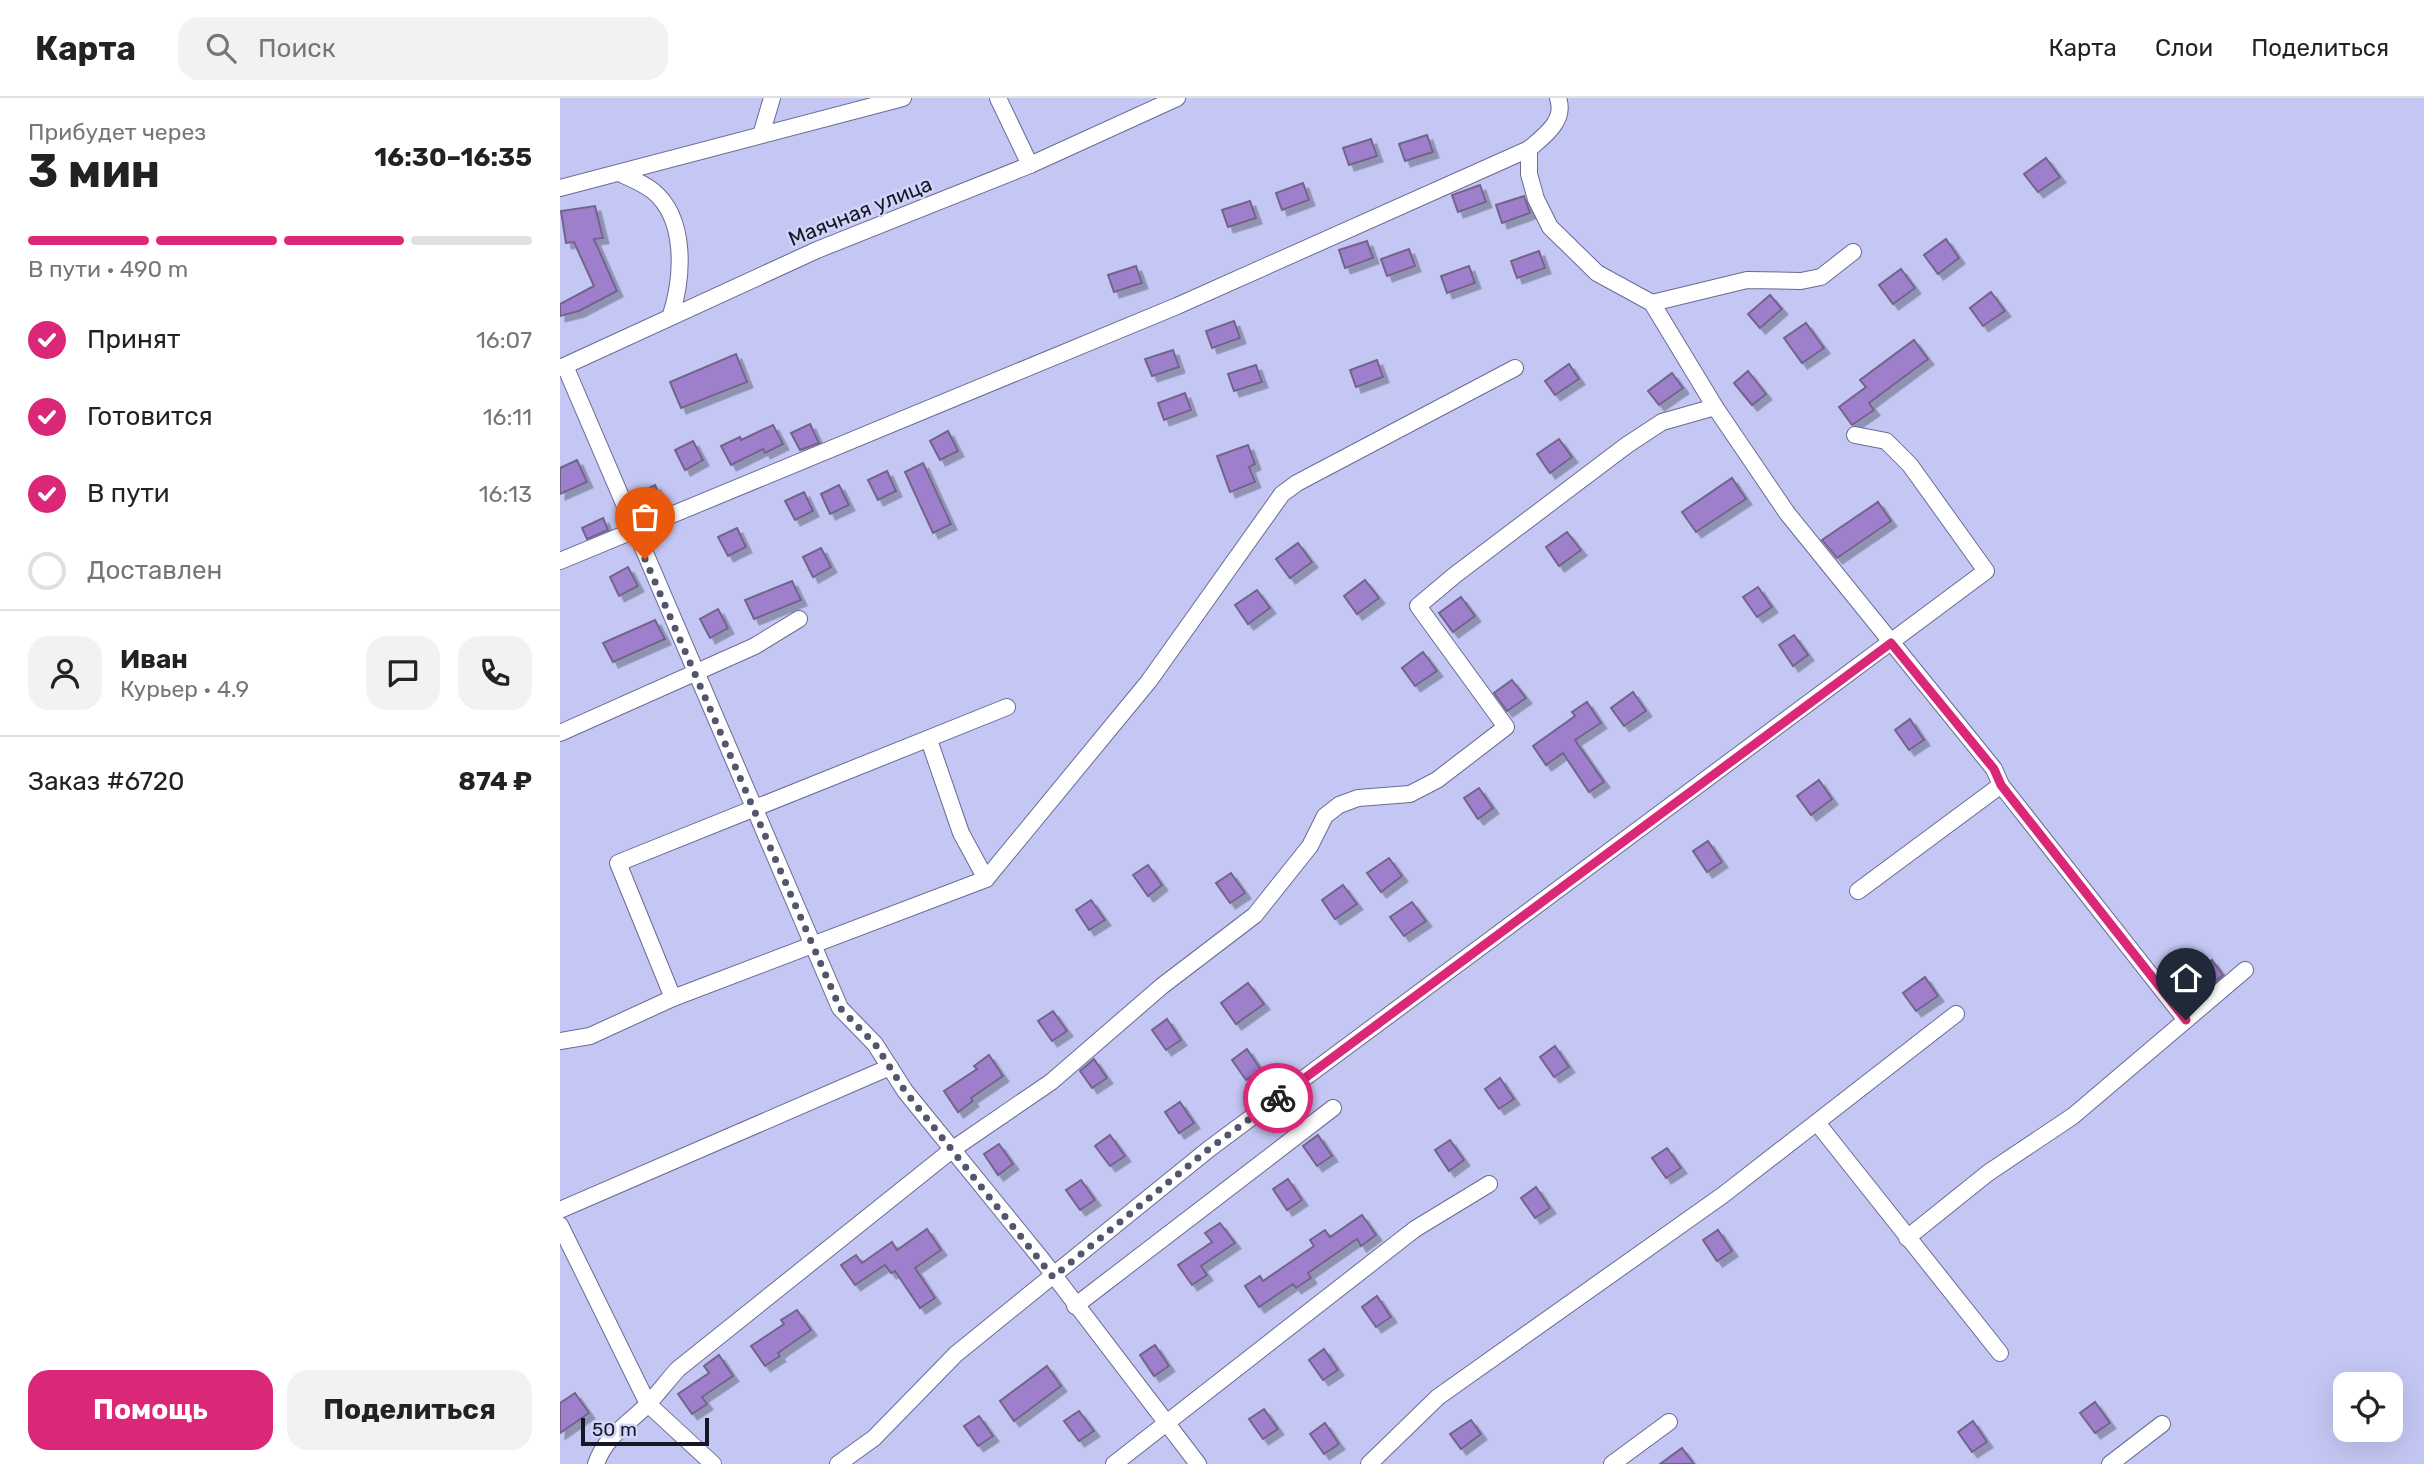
<!DOCTYPE html>
<html lang="ru">
<head>
<meta charset="utf-8">
<style>
  :root { --surface:#fff; --page:#f2f2f2; --text:#222; --muted:#767676; --line:#e0e0e0; --accent:#db2777 }
  body { margin:0; font-family:Rubik,sans-serif; background:var(--page); color:var(--text); height:100vh; display:flex; flex-direction:column; font-size:26px; white-space:nowrap }
  * { box-sizing:border-box; margin:0 }
  p { font-size:23px; color:var(--muted) }
  .icon { flex:none; width:38px; height:38px; fill:none; stroke:currentColor; stroke-width:2; stroke-linecap:round; stroke-linejoin:round }
  .map { position:relative; flex:1; overflow:hidden }
  .details { display:flex; flex-direction:column; background:var(--surface); width:560px }
  .details>* { flex:none }
  .fabs { position:absolute; left:1773px; top:1274px; display:grid; gap:14px }
  .fabs a { display:grid; place-items:center; width:70px; height:70px; border-radius:14px; background:var(--surface); box-shadow:0 7px 28px #0002; font-size:35px }
  .scale { position:absolute; left:21px; bottom:18px; width:128px; box-sizing:border-box; padding-left:7px; border:4px solid #161726; border-top:0; font-size:19px; line-height:24px; white-space:nowrap; color:#161726; -webkit-text-stroke:5px #d2d4f8; paint-order:stroke }
  .pin { position:absolute; display:grid; place-items:center; width:60px; height:60px; color:#fff; margin:-72px -30px; border-radius:50% 50% 50% 0; rotate:-45deg; box-shadow:0 0 7px #0007 }
  .pin .icon { rotate:45deg }
  .courier { position:absolute; display:grid; place-items:center; width:70px; height:70px; margin:-35px; border:5px solid #db2777; border-radius:50%; background:#fff; color:#222; box-shadow:0 2px 9px #0007 }
  .overview em { font-style:normal; font-weight:700 }
  .overview div { display:flex; flex-direction:column-reverse }
  .overview { display:flex; align-items:center; justify-content:space-between; height:119px; padding:0 28px }
  h1 { font-size:46px; font-weight:700; line-height:52px }
  .bar { display:grid; grid-template-columns:repeat(4,1fr); gap:10px 7px; align-content:center; height:84px; padding:0 28px }
  .bar i { height:9px; border-radius:5px; background:var(--line) }
  .bar .current { background:var(--accent) }
  .bar p { grid-column:span 4 }
  .line { display:flex; align-items:center; gap:18px; padding:0 28px; border-top:2px solid var(--line) }
  .line div { flex:1 }
  .round { display:grid; place-items:center; flex:none; width:74px; height:74px; border-radius:21px; background:var(--page) }
  ol { padding:0 28px; list-style:none }
  li { display:flex; align-items:center; gap:21px; height:77px }
  li p { margin-inline-start:auto }
  li .icon { padding:7px; border-radius:50%; background:var(--accent); color:#fff; stroke-width:4 }
  li:last-child { color:var(--muted) }
  li i { width:38px; height:38px; border:4px solid var(--line); border-radius:50% }
  .cta { display:flex; gap:14px; margin-top:auto; padding:14px 28px }
  .cta a { flex:1; height:80px; border-radius:21px; background:var(--accent); color:#fff; font-size:28px; font-weight:700; line-height:80px; text-align:center }
  .cta a+a { background:var(--page); color:var(--text) }
  header { display:flex; align-items:center; gap:42px; box-sizing:border-box; height:98px; padding:0 35px; background:var(--surface); border-bottom:2px solid var(--line) }
  header strong { font-size:33px }
  nav { display:flex; gap:38px; margin-inline-start:auto; font-size:24px }
  .search { width:490px; height:63px; background:var(--page); display:flex; align-items:center; gap:18px; box-sizing:border-box; padding:0 24px; border-radius:21px; color:var(--muted); font-size:26px }
  main { display:flex; flex:1; min-height:0 }
  .map>svg:first-child { display:block }
  .building { fill:#9e7fcc; stroke:#72648a; stroke-width:2; filter:url(#shadow) }
  .lines { fill:none; stroke-linecap:round; stroke-linejoin:round }
  .minor-casing { stroke:#696b93; stroke-width:18 }
  .minor { stroke:#fff; stroke-width:16 }
  .done { stroke:#53556e; stroke-width:7; stroke-dasharray:0 12.6 }
  .route { stroke:#db2777; stroke-width:9 }
  .labels { text-anchor:middle; dominant-baseline:central; stroke-width:5; stroke-linejoin:round; paint-order:stroke }
  .street-label { font-size:21px; fill:#161726; stroke:#d2d4f8 }
</style>
</head>
<body>
<header>
<strong>Карта</strong>
<div class="search"><svg class="icon" aria-label="search" viewBox="0 0 24 24"><circle cx="10" cy="10" r="6"/><path d="M15 15l6 6"/></svg>Поиск</div>
<nav><a>Карта</a><a>Слои</a><a>Поделиться</a></nav>
</header>
<main>
<section class="details">
<div class="overview"><div><h1>3 мин</h1><p>Прибудет через</p></div><em>16:30–16:35</em></div>
<div class="bar"><i class="current"></i><i class="current"></i><i class="current"></i><i></i><p>В пути · 490 m</p></div>
<ol>
<li><svg class="icon" aria-label="check" viewBox="0 0 24 24"><path d="M5 12l5 5 9-10"/></svg>Принят<p>16:07</p></li>
<li><svg class="icon" aria-label="check" viewBox="0 0 24 24"><path d="M5 12l5 5 9-10"/></svg>Готовится<p>16:11</p></li>
<li><svg class="icon" aria-label="check" viewBox="0 0 24 24"><path d="M5 12l5 5 9-10"/></svg>В пути<p>16:13</p></li>
<li><i></i>Доставлен</li>
</ol>
<div class="line" style="height:126px"><a class="round"><svg class="icon" aria-label="person" viewBox="0 0 24 24"><circle cx="12" cy="8" r="4"/><path d="M4 21q1-7 8-7t8 7"/></svg></a><div><b>Иван</b><p>Курьер · 4.9</p></div><a class="round"><svg class="icon" aria-label="chat" viewBox="0 0 24 24"><path d="M4 5h16v11H9l-5 4z"/></svg></a><a class="round"><svg class="icon" aria-label="phone" viewBox="0 0 24 24"><path d="M5 4h4l2 5-3 2q2 4 5 5l2-3 5 2v4C11 20 4 13 5 4z"/></svg></a></div>
<div class="line" style="height:91px"><div>Заказ #6720</div><b>874 ₽</b></div>
<div class="cta"><a>Помощь</a><a>Поделиться</a></div>
</section>
<div class="map">
<svg width="1864" height="1366" viewBox="0 0 1864 1366">
  <defs>
    <filter id="shadow"><feDropShadow dx="5.5" dy="5.5" stdDeviation="0" flood-color="#0004"/></filter>
  </defs>
  <rect width="100%" height="100%" fill="#c4c7f3"/>
  <g class="building">
    <polygon points="867,37 873,54 845,63 839,46"/>
    <polygon points="811,41 817,58 789,67 783,50"/>
    <polygon points="1486,60 1500,79 1478,94 1464,76"/>
    <polygon points="743,85 749,102 722,112 716,95"/>
    <polygon points="920,87 926,104 898,114 892,97"/>
    <polygon points="964,98 970,115 942,125 936,107"/>
    <polygon points="690,103 696,120 668,129 662,112"/>
    <polygon points="35,108 43,140 34,141 57,193 19,213 0,218 0,206 34,188 14,144 6,145 1,113"/>
    <polygon points="1386,141 1399,160 1378,176 1364,157"/>
    <polygon points="807,143 813,160 785,170 779,152"/>
    <polygon points="849,151 855,168 827,178 821,161"/>
    <polygon points="979,153 985,170 957,180 951,163"/>
    <polygon points="576,168 582,185 554,194 548,177"/>
    <polygon points="909,168 915,185 887,195 881,178"/>
    <polygon points="1341,171 1355,190 1333,206 1319,187"/>
    <polygon points="1431,194 1445,213 1423,228 1410,210"/>
    <polygon points="1210,197 1222,211 1200,230 1188,216"/>
    <polygon points="674,223 680,240 652,250 646,233"/>
    <polygon points="1246,225 1264,250 1242,265 1224,240"/>
    <polygon points="1354,242 1368,261 1309,305 1314,312 1292,327 1279,309 1306,289 1300,282"/>
    <polygon points="613,252 619,269 592,278 585,261"/>
    <polygon points="176,256 187,284 121,310 110,284"/>
    <polygon points="817,262 823,279 796,289 790,272"/>
    <polygon points="1009,266 1019,281 995,297 985,283"/>
    <polygon points="696,267 702,284 674,293 668,276"/>
    <polygon points="1188,273 1206,296 1192,307 1174,285"/>
    <polygon points="1112,275 1123,290 1099,307 1088,293"/>
    <polygon points="625,295 631,312 604,322 598,305"/>
    <polygon points="250,326 259,345 240,352 231,335"/>
    <polygon points="213,327 223,346 205,355 203,351 171,367 161,348 180,339 181,342"/>
    <polygon points="388,333 398,353 380,362 370,343"/>
    <polygon points="999,341 1012,359 990,375 977,356"/>
    <polygon points="133,343 143,362 125,372 115,352"/>
    <polygon points="688,347 695,366 689,369 695,384 670,394 657,358"/>
    <polygon points="17,362 27,384 0,396 0,370"/>
    <polygon points="363,365 391,426 373,435 345,374"/>
    <polygon points="327,373 336,393 318,402 308,382"/>
    <polygon points="1172,380 1186,401 1136,434 1122,414"/>
    <polygon points="95,387 104,406 86,416 76,396"/>
    <polygon points="279,387 289,407 270,416 261,396"/>
    <polygon points="244,394 253,413 235,422 225,403"/>
    <polygon points="1318,404 1331,423 1277,460 1262,442"/>
    <polygon points="43,420 48,432 27,441 22,430"/>
    <polygon points="177,430 186,449 168,458 158,439"/>
    <polygon points="1007,434 1021,452 999,468 986,449"/>
    <polygon points="738,445 752,464 730,480 716,461"/>
    <polygon points="261,450 271,469 253,479 243,459"/>
    <polygon points="68,469 78,488 59,498 50,479"/>
    <polygon points="805,482 819,500 797,516 784,498"/>
    <polygon points="232,483 241,502 194,521 185,502"/>
    <polygon points="1198,489 1212,509 1197,519 1183,499"/>
    <polygon points="697,492 710,510 688,526 675,507"/>
    <polygon points="901,499 915,518 893,534 879,515"/>
    <polygon points="158,511 168,530 150,540 140,521"/>
    <polygon points="95,522 105,541 53,564 43,545"/>
    <polygon points="1234,537 1248,557 1233,568 1219,547"/>
    <polygon points="863,554 877,573 855,588 842,570"/>
    <polygon points="952,582 966,600 947,613 934,595"/>
    <polygon points="1073,594 1086,613 1064,628 1051,610"/>
    <polygon points="1027,604 1041,625 1015,642 1044,684 1029,694 1003,655 986,667 973,648 1015,618 1012,614"/>
    <polygon points="1350,621 1364,642 1349,652 1335,632"/>
    <polygon points="1259,682 1272,701 1251,717 1237,698"/>
    <polygon points="919,690 933,710 918,721 904,700"/>
    <polygon points="1148,743 1162,764 1147,774 1133,753"/>
    <polygon points="829,760 842,778 821,794 807,775"/>
    <polygon points="588,767 602,787 588,798 573,777"/>
    <polygon points="671,775 685,795 670,805 656,785"/>
    <polygon points="783,787 797,806 775,821 762,802"/>
    <polygon points="531,802 545,822 529,832 516,812"/>
    <polygon points="852,804 866,823 844,838 830,819"/>
    <polygon points="1652,862 1663,877 1643,894 1631,877"/>
    <polygon points="1365,879 1378,898 1356,913 1343,895"/>
    <polygon points="688,885 704,906 676,926 661,905"/>
    <polygon points="493,913 507,933 492,943 478,923"/>
    <polygon points="607,921 621,942 606,952 592,932"/>
    <polygon points="995,948 1009,969 994,979 980,959"/>
    <polygon points="687,951 701,972 686,982 672,962"/>
    <polygon points="429,957 443,978 411,1000 413,1003 398,1014 384,993 417,971 414,968"/>
    <polygon points="534,961 547,980 532,990 520,973"/>
    <polygon points="940,980 954,1001 939,1011 925,991"/>
    <polygon points="620,1004 634,1025 619,1035 605,1014"/>
    <polygon points="550,1037 565,1058 550,1068 535,1048"/>
    <polygon points="758,1037 772,1058 757,1068 743,1048"/>
    <polygon points="890,1042 904,1062 889,1073 875,1052"/>
    <polygon points="439,1046 453,1066 438,1077 424,1056"/>
    <polygon points="1107,1050 1121,1070 1106,1080 1092,1060"/>
    <polygon points="728,1081 742,1102 727,1112 713,1091"/>
    <polygon points="521,1082 535,1102 520,1112 506,1092"/>
    <polygon points="976,1089 990,1110 975,1120 961,1100"/>
    <polygon points="802,1117 816,1137 801,1148 797,1141 748,1175 751,1180 736,1190 733,1186 699,1209 685,1188 700,1178 703,1183 754,1148 750,1142 765,1132 770,1139"/>
    <polygon points="660,1125 675,1145 641,1168 647,1177 632,1187 618,1167 652,1144 645,1135"/>
    <polygon points="367,1131 381,1152 355,1170 375,1200 360,1210 335,1173 331,1175 325,1167 295,1187 281,1167 296,1157 302,1165 332,1144 337,1152"/>
    <polygon points="1158,1132 1172,1153 1157,1163 1143,1142"/>
    <polygon points="817,1198 831,1219 816,1229 802,1209"/>
    <polygon points="237,1212 251,1232 218,1255 220,1258 205,1268 191,1248 224,1226 221,1222"/>
    <polygon points="595,1247 609,1268 594,1278 580,1257"/>
    <polygon points="764,1251 778,1272 763,1282 749,1262"/>
    <polygon points="159,1257 173,1278 142,1299 147,1306 132,1316 118,1296 149,1275 144,1268"/>
    <polygon points="487,1268 501,1288 454,1323 440,1303"/>
    <polygon points="15,1295 29,1315 0,1335 0,1305"/>
    <polygon points="1535,1304 1550,1325 1535,1335 1520,1315"/>
    <polygon points="704,1311 718,1331 703,1341 689,1321"/>
    <polygon points="519,1313 534,1333 519,1343 504,1323"/>
    <polygon points="419,1318 433,1338 418,1348 404,1328"/>
    <polygon points="911,1322 921,1336 901,1351 890,1336"/>
    <polygon points="1413,1323 1427,1344 1412,1354 1398,1334"/>
    <polygon points="765,1325 779,1346 764,1356 750,1336"/>
    <polygon points="1122,1350 1134,1366 1100,1366"/>
  </g>
  <g class="lines">
    <defs>
      <g id="minor">
        <polyline points="438,0 470,67"/>
        <polyline points="201,37 212,0"/>
        <polyline points="969,51 969,76 976,101 990,129 1037,175 1092,205 1155,309 1227,415 1434,671 1441,687 1626,922"/>
        <path d="M 59,75 C 70,80 83,85 93,93 C 127,121 123,179 111,217"/>
        <polyline points="0,90 343,0"/>
        <polyline points="1092,205 1187,182 1241,183 1261,179 1293,154"/>
        <polyline points="5,268 280,910 315,946 345,993 483,1163 638,1366"/>
        <polyline points="0,270 257,152 470,67 617,0"/>
        <path d="M 0,463 L 617,208 L 969,51 C 984,38 1006,23 998,0"/>
        <polyline points="0,635 195,548 239,521"/>
        <polyline points="369,642 401,735 426,781"/>
        <polyline points="1298,793 1441,687"/>
        <polyline points="113,900 58,765 447,609"/>
        <polyline points="0,943 30,938 113,900 426,781 589,583 722,396 737,385 955,270"/>
        <polyline points="1258,1026 1440,1255"/>
        <polyline points="0,1112 330,969"/>
        <polyline points="0,1127 88,1306 153,1366"/>
        <polyline points="1347,1140 1428,1075 1513,1018 1685,872"/>
        <polyline points="515,1208 773,1010"/>
        <path d="M 36,1366 C 46,1337 69,1326 89,1305 C 99,1294 108,1282 118,1271 L 393,1051 L 491,984 L 602,888 L 695,817 L 750,748 L 765,718 L 779,707 L 798,700 L 850,696 L 877,682 L 946,629 L 858,508 L 895,477 L 1067,347 L 1102,324 L 1155,309"/>
        <polyline points="278,1366 314,1340 396,1256 649,1051 1426,473 1350,367 1326,343 1295,337"/>
        <polyline points="554,1366 855,1131 929,1086"/>
        <polyline points="809,1366 878,1299 1163,1097 1396,916"/>
        <polyline points="1052,1366 1109,1324"/>
        <polyline points="1550,1366 1602,1326"/>
      </g>
    </defs>
    <use href="#minor" class="minor-casing"/>
    <use href="#minor" class="minor"/>
  </g>
  <g class="lines">
    <polyline class="done" points="85,461 280,910 315,946 345,993 493,1179 649,1051 718,1000"/>
    <polyline class="route" points="718,1000 1331,545 1434,671 1441,687 1626,922"/>
  </g>
  <g class="labels">
    <g class="street-label">
      <text transform="translate(300 113) rotate(-22)">Маячная улица</text>
    </g>
  </g>
</svg>
<div class="fabs">
<a><svg class="icon" aria-label="locate" viewBox="0 0 24 24"><circle cx="12" cy="12" r="6"/><path d="M12 2v4M12 18v4M2 12h4M18 12h4"/></svg></a>
</div>
<div class="scale">50 m</div>
<div class="pin" style="left:85px;top:461px;background:#ea580c"><svg class="icon" aria-label="bag" viewBox="0 0 24 24"><path d="M5 8h14l-1 12H6zM9 8a3 3 0 0 1 6 0"/></svg></div>
<div class="pin" style="left:1626px;top:922px;background:#1f2937"><svg class="icon" aria-label="home" viewBox="0 0 24 24"><path d="M3 11l9-7 9 7M6 9v11h12V9"/></svg></div>
<div class="courier" style="left:718px;top:1000px"><svg class="icon" aria-label="bike" viewBox="0 0 24 24"><circle cx="6" cy="16" r="4"/><circle cx="18" cy="16" r="4"/><path d="M6 16l4-8h5l3 8M10 8l3 8H6M13 5h3"/></svg></div>
</div>
</main>
</body>
</html>
